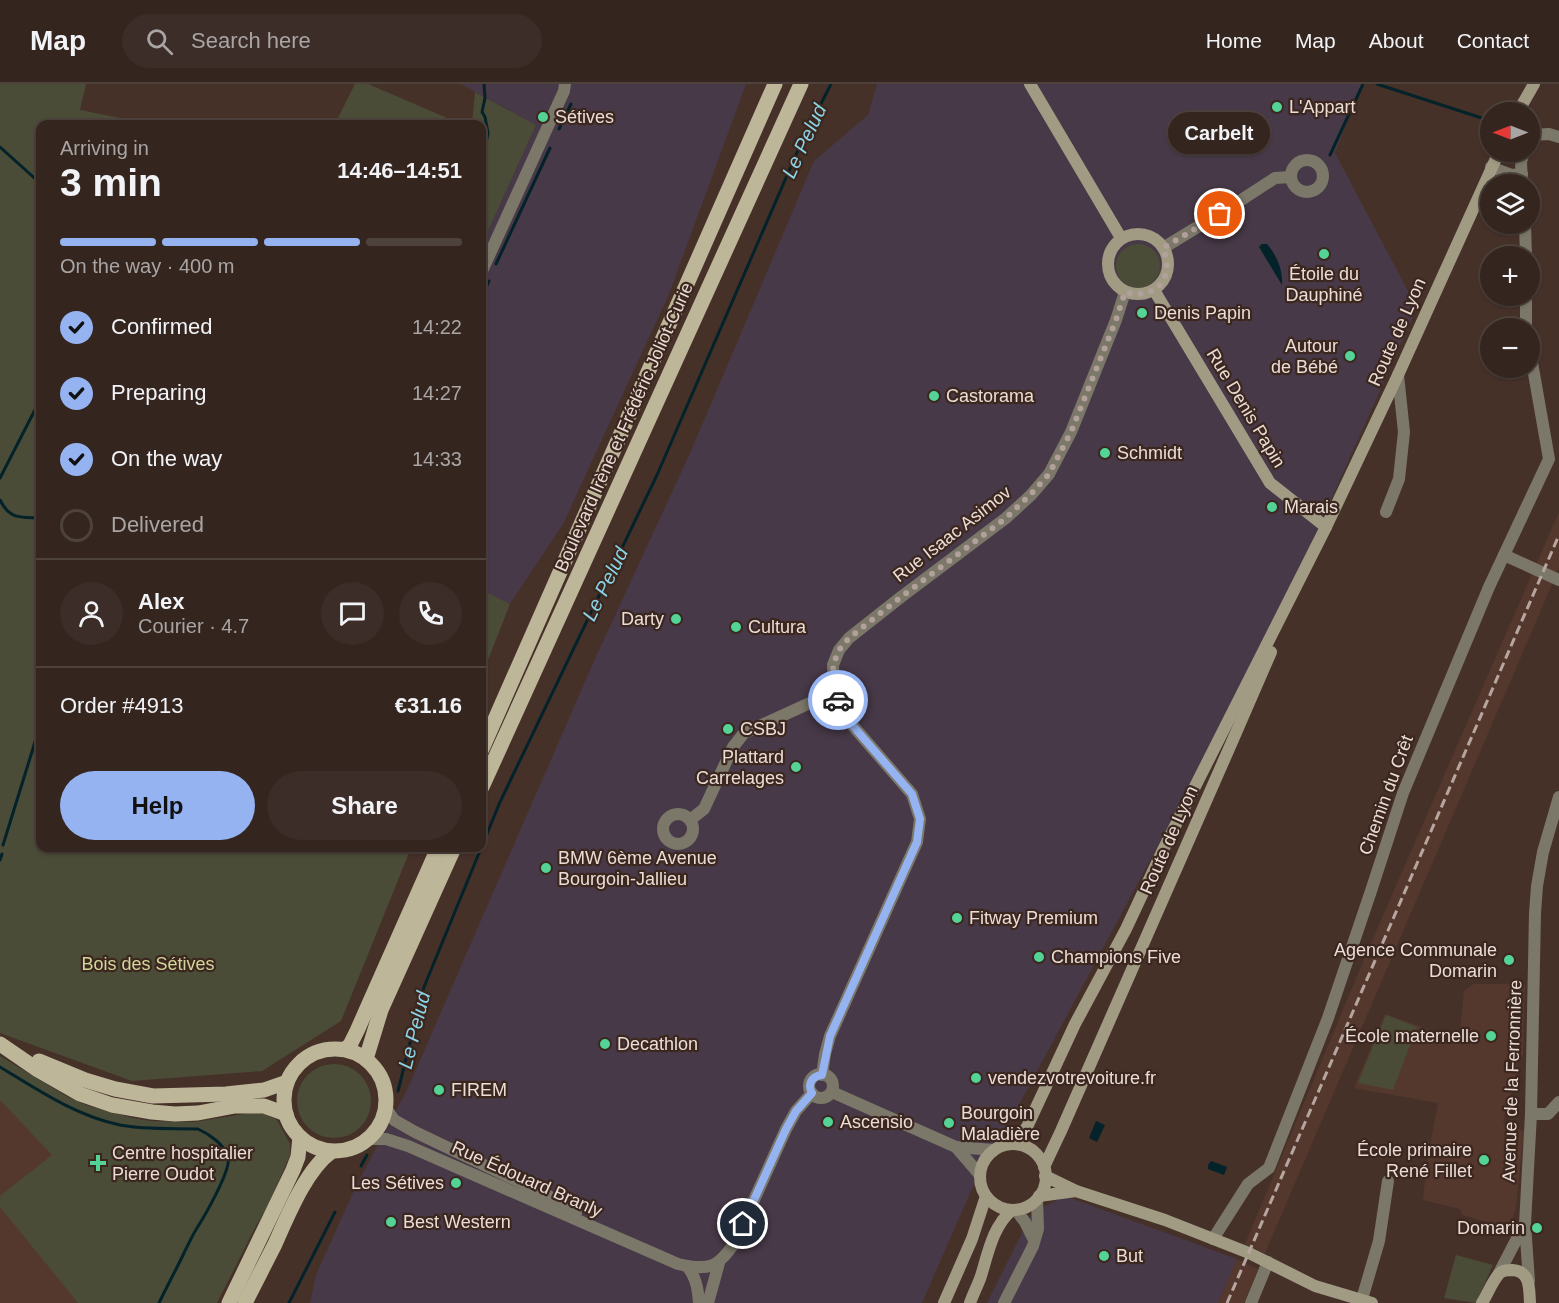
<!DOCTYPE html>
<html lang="en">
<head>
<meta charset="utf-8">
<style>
  :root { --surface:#34251f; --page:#3c2d28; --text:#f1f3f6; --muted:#a9a5a4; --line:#4e423d; --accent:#95b2f1 }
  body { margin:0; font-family:Helvetica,sans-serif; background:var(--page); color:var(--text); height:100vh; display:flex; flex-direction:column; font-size:22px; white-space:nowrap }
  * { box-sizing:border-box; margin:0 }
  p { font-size:20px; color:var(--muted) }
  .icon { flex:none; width:33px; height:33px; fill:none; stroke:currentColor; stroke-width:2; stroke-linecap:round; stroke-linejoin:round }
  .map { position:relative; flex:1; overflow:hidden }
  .side { position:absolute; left:36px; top:36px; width:450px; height:732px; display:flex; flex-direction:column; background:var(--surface); border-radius:12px; box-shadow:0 2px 4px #0004,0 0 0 2px var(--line) }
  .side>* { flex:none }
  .needle { width:39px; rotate:270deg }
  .controls { position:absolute; left:1480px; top:18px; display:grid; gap:12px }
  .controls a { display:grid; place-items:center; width:60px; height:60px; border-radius:50%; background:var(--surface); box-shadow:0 2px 4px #0004,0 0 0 2px var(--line); font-size:30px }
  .pin { position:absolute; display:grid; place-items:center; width:51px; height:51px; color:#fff; margin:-26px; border:3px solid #fff; border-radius:50%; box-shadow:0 2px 6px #0007 }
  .courier { position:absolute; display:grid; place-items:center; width:60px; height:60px; margin:-30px; border:4px solid #95b2f1; border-radius:50%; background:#fff; color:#222; box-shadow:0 2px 8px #0007 }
  .bubble { position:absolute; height:42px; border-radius:21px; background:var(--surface); box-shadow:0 2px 4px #0004,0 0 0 2px var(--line); font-size:20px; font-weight:700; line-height:42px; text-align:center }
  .headline em { font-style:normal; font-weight:700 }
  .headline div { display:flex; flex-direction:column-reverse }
  .headline { display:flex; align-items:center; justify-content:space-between; height:102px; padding:0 24px }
  h1 { font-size:39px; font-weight:700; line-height:45px }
  .bar { display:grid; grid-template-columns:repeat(4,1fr); gap:9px 6px; align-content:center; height:72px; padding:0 24px }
  .bar i { height:8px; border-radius:4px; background:var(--line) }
  .bar .selected { background:var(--accent) }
  .bar p { grid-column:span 4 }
  .line { display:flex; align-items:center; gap:15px; padding:0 24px; border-top:2px solid var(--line) }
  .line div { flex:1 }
  .round { display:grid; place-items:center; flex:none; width:63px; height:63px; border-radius:32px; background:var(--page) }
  ol { padding:0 24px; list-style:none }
  li { display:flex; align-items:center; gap:18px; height:66px }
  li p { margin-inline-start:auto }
  li .icon { padding:6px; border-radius:50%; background:var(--accent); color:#111; stroke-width:4 }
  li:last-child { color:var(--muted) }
  li i { width:33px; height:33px; border:3px solid var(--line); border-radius:50% }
  .button { display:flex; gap:12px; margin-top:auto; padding:12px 24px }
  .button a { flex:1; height:69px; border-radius:36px; background:var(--accent); color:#111; font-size:24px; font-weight:700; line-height:69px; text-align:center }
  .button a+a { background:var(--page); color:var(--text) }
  header { display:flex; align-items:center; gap:36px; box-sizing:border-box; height:84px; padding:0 30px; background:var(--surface); border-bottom:2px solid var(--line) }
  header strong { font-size:28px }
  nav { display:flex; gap:33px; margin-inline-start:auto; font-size:21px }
  .search { width:420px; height:54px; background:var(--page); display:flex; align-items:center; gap:15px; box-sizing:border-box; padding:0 21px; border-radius:33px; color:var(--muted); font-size:22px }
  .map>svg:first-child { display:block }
  .commercial { fill:#473947 }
  .built { fill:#54382d }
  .green { fill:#4a4c38 }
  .water { fill:#032229 }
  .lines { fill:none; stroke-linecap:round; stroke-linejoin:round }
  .stream { stroke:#032229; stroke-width:3 }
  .street { stroke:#7b7769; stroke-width:12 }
  .secondary { stroke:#a19b84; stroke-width:12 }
  .primary { stroke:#beb699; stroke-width:15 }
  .rail { stroke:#b6a69f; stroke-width:3; stroke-dasharray:9 4.5; stroke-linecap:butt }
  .done { stroke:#b1a19a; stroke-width:6; stroke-dasharray:0 10.8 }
  .route { stroke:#95b2f1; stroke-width:8 }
  .poi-dot { fill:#53d396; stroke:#3c271f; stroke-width:2 }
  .labels { text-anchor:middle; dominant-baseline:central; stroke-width:4.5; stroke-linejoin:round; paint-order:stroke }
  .poi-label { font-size:18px; fill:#eaddd7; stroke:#3c271f; text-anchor:start }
  .street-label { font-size:18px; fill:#eaddd7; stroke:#3c271f }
  .park-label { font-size:18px; fill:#d1d79b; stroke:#3c271f }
  .water-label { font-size:20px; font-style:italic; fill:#8ad4e7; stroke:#3c271f }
</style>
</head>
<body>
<header>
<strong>Map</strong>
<div class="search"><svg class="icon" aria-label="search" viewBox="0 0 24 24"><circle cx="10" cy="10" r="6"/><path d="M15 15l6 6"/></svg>Search here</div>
<nav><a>Home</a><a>Map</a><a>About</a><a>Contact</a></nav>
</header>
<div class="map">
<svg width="1559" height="1219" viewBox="0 0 1559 1219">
  <rect width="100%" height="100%" fill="#463129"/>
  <g class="commercial">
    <polygon points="461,0 746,0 669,210 563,440 510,520 482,506 482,160 536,41"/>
    <polygon points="877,0 1362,0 1335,69 1417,224 1309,465 1191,700 1013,1032 970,1109 922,1219 310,1219 316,1191 356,1102 407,1006 594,577 691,367 814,77 868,31"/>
    <polygon points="1065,1112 1237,1175 1218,1219 987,1219 1032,1129"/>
  </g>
  <g class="built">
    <polygon points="1559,428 1559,484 1265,1169 1245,1160 1368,866"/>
    <polygon points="1474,900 1525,900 1523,973 1517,973 1516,990 1503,1039 1524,1047 1516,1123 1510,1144 1462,1131 1460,1125 1423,1116 1427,1078 1438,1019 1354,1004 1385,930 1459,956 1464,907"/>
    <polygon points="0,986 83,1034 125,1219 0,1219"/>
    <polygon points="1237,1175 1258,1185 1244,1219 1218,1219"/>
  </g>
  <g class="green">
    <polygon points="0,0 86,0 80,26 149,40 40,40 40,764 411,764 341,937 262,987 132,997 0,949"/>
    <polygon points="355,0 368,0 461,40 335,40"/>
    <polygon points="475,8 536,41 482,160 482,40 472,40"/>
    <circle cx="1138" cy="182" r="22"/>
    <polygon points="482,506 510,520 482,591"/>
    <polygon points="1386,931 1417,943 1393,1006 1358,999"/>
    <polygon points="0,972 66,1012 86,1021 133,1034 151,1037 195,1038 250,1029 265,1030 277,1036 290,1060 290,1071 268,1122 257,1140 217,1219 78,1219 0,1123 0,1112 52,1071 0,1016"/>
    <circle cx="334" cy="1017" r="37"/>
    <polygon points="1456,1171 1493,1181 1476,1219 1444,1214"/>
  </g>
  <g class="water">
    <path d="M 1262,160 L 1267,160 C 1277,172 1283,186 1282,201 L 1259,163 Z"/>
    <polygon points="1096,1037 1105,1041 1097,1058 1089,1054"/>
    <polygon points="1211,1077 1227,1083 1224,1091 1208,1085 1208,1081"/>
  </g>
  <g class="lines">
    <g class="stream">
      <polyline points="1377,0 1491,37"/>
      <polyline points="559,45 571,20"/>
      <polyline points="0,63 40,99"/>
      <polyline points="482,68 486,59 488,49 485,33 482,28 485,14 484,0"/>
      <polyline points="1330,71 1363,0"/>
      <polyline points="496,180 550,64"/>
      <polyline points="482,212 489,197"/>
      <polyline points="0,394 40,316"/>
      <path d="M 0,416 C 10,436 20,433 40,434"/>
      <polyline points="3,761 40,642"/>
      <polyline points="0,776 2,770"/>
      <path d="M 0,983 C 38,1006 76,1032 120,1041 C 146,1046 172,1044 198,1045 C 209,1050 224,1060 228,1073 C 232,1085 204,1133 197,1144 C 192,1152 188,1161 184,1169 C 176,1186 167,1202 159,1219"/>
      <polyline points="398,1007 424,903 500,718 657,391 802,57 831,0"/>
      <polyline points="361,1082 367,1071"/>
      <polyline points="289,1219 335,1128"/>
    </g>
    <g class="street">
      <polyline points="1531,51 1549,50 1559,53"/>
      <circle cx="1307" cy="92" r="16"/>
      <polyline points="1491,83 1512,91 1522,90"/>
      <polyline points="1522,100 1521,78 1524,68"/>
      <polyline points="1525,140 1526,172"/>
      <polyline points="1163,164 1232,122 1275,94 1291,93"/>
      <polyline points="482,187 564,7 565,0"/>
      <polyline points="1526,212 1526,244"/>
      <polyline points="1386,428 1399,395 1404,348 1398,291"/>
      <polyline points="1504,471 1559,496"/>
      <circle cx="678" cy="745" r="15"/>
      <polyline points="690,736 704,725 733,663 744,649 834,608"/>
      <circle cx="821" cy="1002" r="12"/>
      <polyline points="822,991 825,970 830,952 917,758 920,735 912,710 853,642 834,608 833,581 839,566 849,554 901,513 1006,434 1031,411 1049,390 1071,348 1116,236 1125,208"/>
      <polyline points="832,1008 956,1063 994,1066"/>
      <polyline points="386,1024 394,1036 415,1048 547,1111 576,1129"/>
      <polyline points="1531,1030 1548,1030 1559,1018"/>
      <path d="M 369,1055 L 386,1055 L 408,1062 L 678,1180 C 709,1187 718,1184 735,1158 L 786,1045 L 796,1027 L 812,1009"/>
      <polyline points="956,1063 980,1091"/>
      <polyline points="1016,1126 1025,1138 1034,1156"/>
      <polyline points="1213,1155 1248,1100 1269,1084 1328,934 1371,807 1403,709 1489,503 1549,375 1530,267"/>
      <path d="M 687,1182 C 696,1193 698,1205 699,1219"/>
      <polyline points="1499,1189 1524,1141"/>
      <polyline points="1529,1197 1525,1140 1531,1030 1535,829 1537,802 1543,768 1559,713"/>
      <polyline points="1362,1215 1379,1157 1388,1097"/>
      <polyline points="708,1219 719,1179"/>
      <polyline points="1004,1219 1033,1162 1038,1145 1037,1115"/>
      <polyline points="1251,1219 1268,1178"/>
    </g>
    <g class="secondary">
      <polyline points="1030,0 1121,154"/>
      <polyline points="1518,28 1534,0"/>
      <circle cx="1138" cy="180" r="30"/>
      <polyline points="1154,206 1270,399 1326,443"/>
      <polyline points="1014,1060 1027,1043 1075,940 1126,845 1162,768 1326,443 1398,291 1499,68"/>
      <circle cx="1013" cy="1093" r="33"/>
      <path d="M 1044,1083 L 1061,1047 C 1131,887 1202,728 1271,568"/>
      <polyline points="1045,1092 1076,1107 1165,1136 1249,1169 1315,1202 1372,1219"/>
      <polyline points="1039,1112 1076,1107"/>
      <polyline points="944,1219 972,1155 986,1112"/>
      <path d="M 970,1219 C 973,1210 978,1201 981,1192 C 988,1169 993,1142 1012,1126"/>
      <path d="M 1482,1219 C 1487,1211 1493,1196 1499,1190 C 1502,1186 1507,1186 1512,1186 C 1531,1187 1529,1205 1530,1219"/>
    </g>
    <g class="primary">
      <polyline points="482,665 775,0"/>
      <polyline points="482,703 801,0"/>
      <polyline points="0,960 38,986 80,1010 112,1021 152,1028 175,1030 198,1029 235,1022 264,1022 286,1030"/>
      <circle cx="335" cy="1016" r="51"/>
      <polyline points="345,965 350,961 357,947 438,764"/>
      <polyline points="366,975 381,926 454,764"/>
      <polyline points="39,977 85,996 115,1005 153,1012 226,1010 264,1006 287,998"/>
      <polyline points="229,1219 293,1086 298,1073 300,1053"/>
      <path d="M 245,1219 C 255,1199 265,1180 275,1160 C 288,1131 306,1086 331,1068"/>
    </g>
    <polyline class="rail" points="1227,1219 1559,451"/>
  </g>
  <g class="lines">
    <path class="done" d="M 838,616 L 834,608 L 833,581 L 839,566 L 849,554 L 901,513 L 1006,434 L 1030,411 L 1049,390 L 1071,348 L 1116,236 L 1125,208 C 1157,217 1175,193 1163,164 L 1220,130"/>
    <path class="route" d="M 743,1140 L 786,1045 L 796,1027 L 812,1009 C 807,1000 812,992 822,991 L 830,952 L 917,758 L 920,735 L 912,710 L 853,642 L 838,616"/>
  </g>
  <g class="poi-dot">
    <circle cx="1277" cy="23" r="6"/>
    <circle cx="543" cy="33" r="6"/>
    <circle cx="1324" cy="170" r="6"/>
    <circle cx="1142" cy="229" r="6"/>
    <circle cx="1350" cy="272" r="6"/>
    <circle cx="934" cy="312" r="6"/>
    <circle cx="1105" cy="369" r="6"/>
    <circle cx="1272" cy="423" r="6"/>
    <circle cx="676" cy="535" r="6"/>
    <circle cx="736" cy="543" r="6"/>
    <circle cx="728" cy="645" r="6"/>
    <circle cx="796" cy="683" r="6"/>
    <circle cx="546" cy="784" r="6"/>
    <circle cx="957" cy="834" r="6"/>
    <circle cx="1039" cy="873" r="6"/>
    <circle cx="1509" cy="876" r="6"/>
    <circle cx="1491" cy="952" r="6"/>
    <circle cx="605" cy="960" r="6"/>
    <circle cx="976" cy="994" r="6"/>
    <circle cx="439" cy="1006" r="6"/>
    <circle cx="828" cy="1038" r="6"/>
    <circle cx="949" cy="1039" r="6"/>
    <circle cx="1484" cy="1076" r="6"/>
    <path d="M95 1070h6v6h6v6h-6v6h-6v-6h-6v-6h6z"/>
    <circle cx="456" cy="1099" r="6"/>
    <circle cx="391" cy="1138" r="6"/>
    <circle cx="1537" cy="1144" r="6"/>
    <circle cx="1104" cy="1172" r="6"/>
  </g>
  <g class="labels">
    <g class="poi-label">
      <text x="1289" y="23">L'Appart</text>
      <text x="555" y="33">Sétives</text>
      <text x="1324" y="190" text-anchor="middle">Étoile du<tspan x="1324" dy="21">Dauphiné</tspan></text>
      <text x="1154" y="229">Denis Papin</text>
      <text x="1338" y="262" text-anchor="end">Autour<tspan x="1338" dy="21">de Bébé</tspan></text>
      <text x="946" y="312">Castorama</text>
      <text x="1117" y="369">Schmidt</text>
      <text x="1284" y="423">Marais</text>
      <text x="664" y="535" text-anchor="end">Darty</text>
      <text x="748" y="543">Cultura</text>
      <text x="740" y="645">CSBJ</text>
      <text x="784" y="673" text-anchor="end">Plattard<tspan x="784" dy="21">Carrelages</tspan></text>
      <text x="558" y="774">BMW 6ème Avenue<tspan x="558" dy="21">Bourgoin-Jallieu</tspan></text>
      <text x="969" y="834">Fitway Premium</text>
      <text x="1497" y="866" text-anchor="end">Agence Communale<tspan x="1497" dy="21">Domarin</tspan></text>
      <text x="1051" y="873">Champions Five</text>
      <text x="1479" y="952" text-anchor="end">École maternelle</text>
      <text x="617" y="960">Decathlon</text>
      <text x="988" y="994">vendezvotrevoiture.fr</text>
      <text x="451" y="1006">FIREM</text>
      <text x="961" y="1029">Bourgoin<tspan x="961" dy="21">Maladière</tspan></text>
      <text x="840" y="1038">Ascensio</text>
      <text x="1472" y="1066" text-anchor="end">École primaire<tspan x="1472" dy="21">René Fillet</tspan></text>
      <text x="112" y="1069">Centre hospitalier<tspan x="112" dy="21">Pierre Oudot</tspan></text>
      <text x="444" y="1099" text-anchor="end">Les Sétives</text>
      <text x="403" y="1138">Best Western</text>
      <text x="1525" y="1144" text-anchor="end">Domarin</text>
      <text x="1116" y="1172">But</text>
    </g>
    <g class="street-label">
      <text transform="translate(1397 248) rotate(-66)">Route de Lyon</text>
      <text transform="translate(1246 324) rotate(59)">Rue Denis Papin</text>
      <text transform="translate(624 343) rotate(-66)">Boulevard Irène et Frédéric Joliot-Curie</text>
      <text transform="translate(952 450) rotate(-38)">Rue Isaac Asimov</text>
      <text transform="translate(1386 711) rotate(-70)">Chemin du Crêt</text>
      <text transform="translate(1169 756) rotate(-66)">Route de Lyon</text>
      <text transform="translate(1512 997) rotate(-88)">Avenue de la Ferronnière</text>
      <text transform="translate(527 1095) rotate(24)">Rue Édouard Branly</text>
    </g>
    <g class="park-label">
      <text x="148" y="880">Bois des Sétives</text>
    </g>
    <g class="water-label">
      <text transform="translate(804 57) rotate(-65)">Le Pelud</text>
      <text transform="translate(605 500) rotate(-64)">Le Pelud</text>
      <text transform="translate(414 946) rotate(-76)">Le Pelud</text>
    </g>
  </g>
</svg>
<div class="controls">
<a><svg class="needle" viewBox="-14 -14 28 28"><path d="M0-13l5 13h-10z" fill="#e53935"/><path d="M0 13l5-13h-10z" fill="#a9a5a4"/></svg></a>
<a><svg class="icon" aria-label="layers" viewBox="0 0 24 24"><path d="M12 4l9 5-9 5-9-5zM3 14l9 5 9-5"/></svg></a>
<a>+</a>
<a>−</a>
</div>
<div class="pin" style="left:1220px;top:130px;background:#ea580c"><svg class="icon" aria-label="bag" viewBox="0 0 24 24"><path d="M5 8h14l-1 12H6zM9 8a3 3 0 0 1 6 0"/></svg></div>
<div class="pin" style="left:743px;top:1140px;background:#1f2937"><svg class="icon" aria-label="home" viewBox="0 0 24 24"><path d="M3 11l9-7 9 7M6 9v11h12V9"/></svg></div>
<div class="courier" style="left:838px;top:616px"><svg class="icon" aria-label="car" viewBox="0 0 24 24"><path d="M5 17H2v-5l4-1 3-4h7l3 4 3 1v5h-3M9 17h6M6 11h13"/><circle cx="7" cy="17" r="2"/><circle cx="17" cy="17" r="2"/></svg></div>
<div class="bubble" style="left:1168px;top:28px;width:102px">Carbelt</div>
<section class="side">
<div class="headline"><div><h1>3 min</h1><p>Arriving in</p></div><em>14:46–14:51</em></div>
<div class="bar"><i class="selected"></i><i class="selected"></i><i class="selected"></i><i></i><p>On the way · 400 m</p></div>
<ol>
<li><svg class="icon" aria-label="check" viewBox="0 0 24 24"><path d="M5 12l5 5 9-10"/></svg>Confirmed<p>14:22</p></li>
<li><svg class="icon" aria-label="check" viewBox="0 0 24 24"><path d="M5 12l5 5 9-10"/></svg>Preparing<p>14:27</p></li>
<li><svg class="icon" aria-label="check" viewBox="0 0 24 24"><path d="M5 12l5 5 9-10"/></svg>On the way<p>14:33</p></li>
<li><i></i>Delivered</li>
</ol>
<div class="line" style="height:108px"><a class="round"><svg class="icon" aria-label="person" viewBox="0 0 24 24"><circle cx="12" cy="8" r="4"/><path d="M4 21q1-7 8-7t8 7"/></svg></a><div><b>Alex</b><p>Courier · 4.7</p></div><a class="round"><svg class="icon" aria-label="chat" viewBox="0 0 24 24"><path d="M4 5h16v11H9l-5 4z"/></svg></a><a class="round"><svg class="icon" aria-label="phone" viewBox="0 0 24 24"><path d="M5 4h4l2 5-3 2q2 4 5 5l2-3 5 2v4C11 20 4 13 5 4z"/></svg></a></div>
<div class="line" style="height:78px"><div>Order #4913</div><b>€31.16</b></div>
<div class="button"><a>Help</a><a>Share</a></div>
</section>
</div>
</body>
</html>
